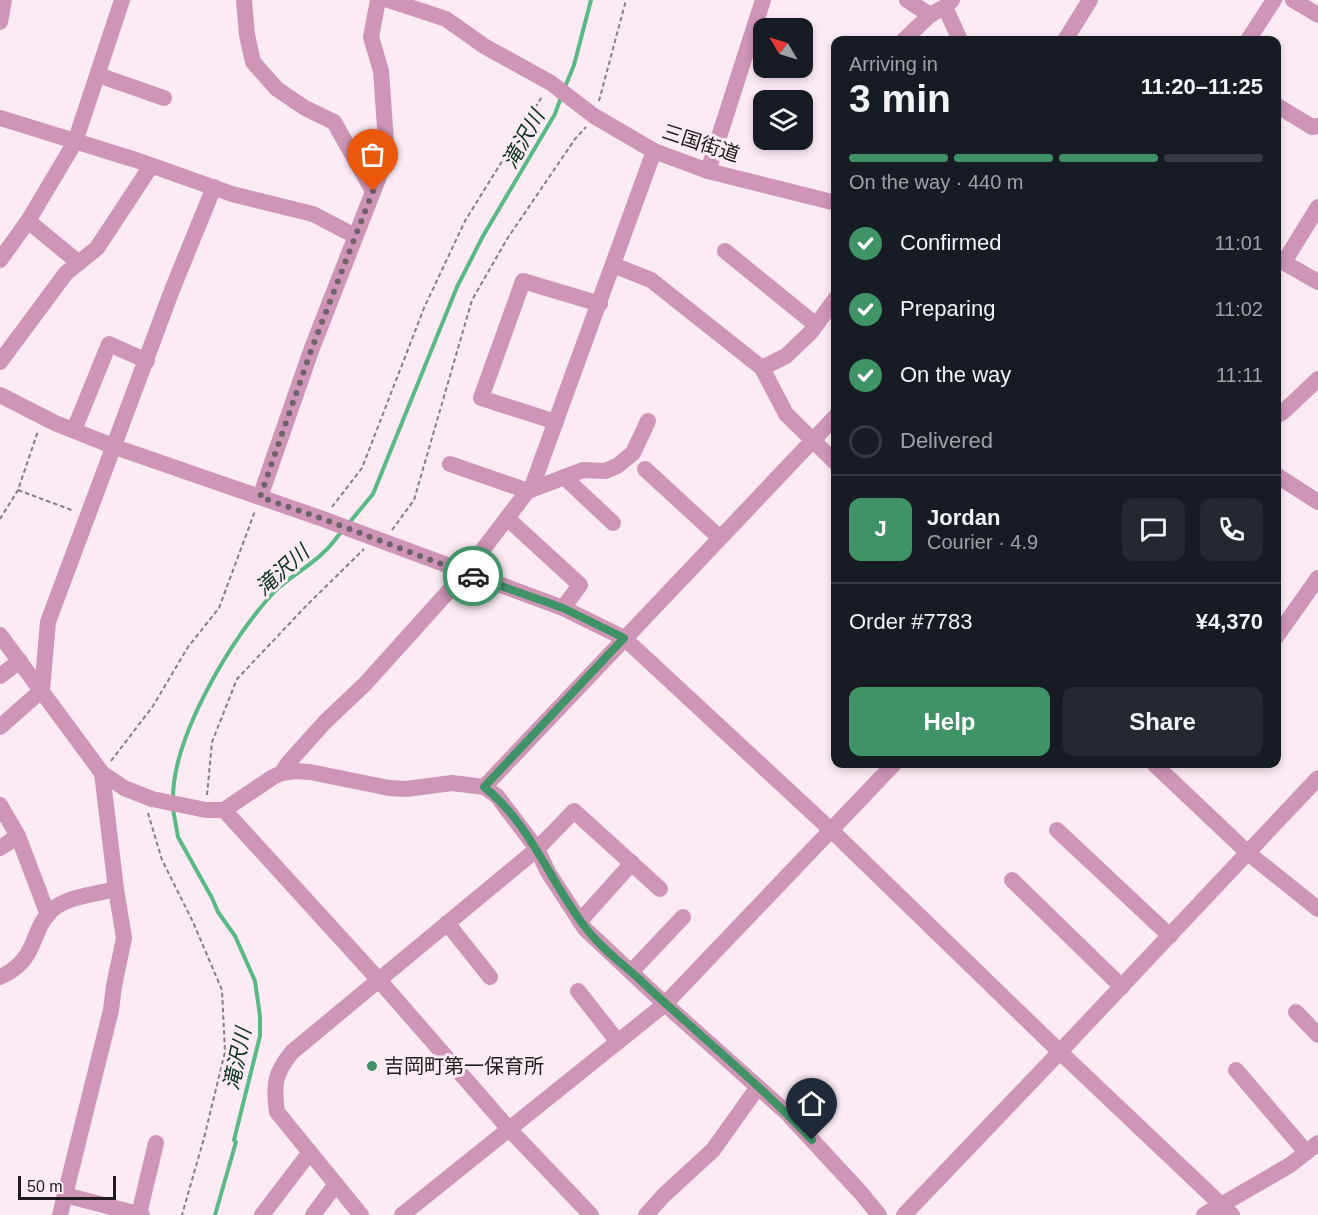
<!DOCTYPE html>
<html lang="en">
<head>
<meta charset="utf-8">
<style>
  :root { --surface:#171b24; --page:#242831; --text:#f1f3f6; --muted:#9ea1a6; --line:#363941; --accent:#3f9366 }
  body { margin:0; font-family:Arial,"Noto Sans JP",sans-serif; background:var(--page); color:var(--text); height:100vh; display:flex; flex-direction:column; font-size:22px; white-space:nowrap }
  * { box-sizing:border-box; margin:0 }
  p { font-size:20px; color:var(--muted) }
  .icon { flex:none; width:33px; height:33px; fill:none; stroke:currentColor; stroke-width:2; stroke-linecap:round; stroke-linejoin:round }
  .map { position:relative; flex:1; overflow:hidden }
  .sheet { position:absolute; left:831px; top:36px; width:450px; height:732px; display:flex; flex-direction:column; background:var(--surface); border-radius:12px; box-shadow:0 3px 9px #0003 }
  .sheet>* { flex:none }
  .needle { width:39px; rotate:308deg }
  .controls { position:absolute; left:753px; top:18px; display:grid; gap:12px }
  .controls a { display:grid; place-items:center; width:60px; height:60px; border-radius:12px; background:var(--surface); box-shadow:0 3px 9px #0003; font-size:30px }
  .scale { position:absolute; left:18px; bottom:15px; width:98px; box-sizing:border-box; padding-left:6px; border:3px solid #211a1e; border-top:0; font-size:16px; line-height:21px; white-space:nowrap; color:#211a1e; -webkit-text-stroke:4px #fcebf4; paint-order:stroke }
  .pin { position:absolute; display:grid; place-items:center; width:51px; height:51px; color:#fff; margin:-62px -26px; border-radius:50% 50% 50% 0; rotate:-45deg; box-shadow:0 0 6px #0007 }
  .pin .icon { rotate:45deg }
  .courier { position:absolute; display:grid; place-items:center; width:60px; height:60px; margin:-30px; border:4px solid #3f9366; border-radius:50%; background:#fff; color:#222; box-shadow:0 2px 8px #0007 }
  .headline em { font-style:normal; font-weight:600 }
  .headline div { display:flex; flex-direction:column-reverse }
  .headline { display:flex; align-items:center; justify-content:space-between; height:102px; padding:0 18px }
  h1 { font-size:39px; font-weight:600; line-height:45px }
  .bar { display:grid; grid-template-columns:repeat(4,1fr); gap:9px 6px; align-content:center; height:72px; padding:0 18px }
  .bar i { height:8px; border-radius:4px; background:var(--line) }
  .bar .active { background:var(--accent) }
  .bar p { grid-column:span 4 }
  .line { display:flex; align-items:center; gap:15px; padding:0 18px; border-top:2px solid var(--line) }
  .line div { flex:1 }
  .round { display:grid; place-items:center; flex:none; width:63px; height:63px; border-radius:12px; background:var(--page) }
  ol { padding:0 18px; list-style:none }
  li { display:flex; align-items:center; gap:18px; height:66px }
  li p { margin-inline-start:auto }
  li .icon { padding:6px; border-radius:50%; background:var(--accent); color:#fff; stroke-width:4 }
  li:last-child { color:var(--muted) }
  li i { width:33px; height:33px; border:3px solid var(--line); border-radius:50% }
  .button { display:flex; gap:12px; margin-top:auto; padding:12px 18px }
  .button a { flex:1; height:69px; border-radius:12px; background:var(--accent); color:#fff; font-size:24px; font-weight:600; line-height:69px; text-align:center }
  .button a+a { background:var(--page); color:var(--text) }
  .map>svg:first-child { display:block }
  .lines { fill:none; stroke-linecap:round; stroke-linejoin:round }
  .stream { stroke:#5ab984; stroke-width:4 }
  .path { stroke:#897d84; stroke-width:2; stroke-dasharray:4.5 3; stroke-linecap:butt }
  .minor { stroke:#ce95b6; stroke-width:16 }
  .done { stroke:#6e6369; stroke-width:6; stroke-dasharray:0 10.8 }
  .route { stroke:#3f9366; stroke-width:8 }
  .poi-dot { fill:#3f9366; stroke:#fcebf4; stroke-width:2 }
  .labels { text-anchor:middle; dominant-baseline:central; stroke-width:6; stroke-linejoin:round; paint-order:stroke }
  .street-label { font-size:20px; fill:#211a1e; stroke:#fcebf4 }
  .poi-label { font-size:20px; fill:#211a1e; stroke:#fcebf4; text-anchor:start }
  .water-label { font-size:21px; font-style:italic; fill:#08321d; stroke:#fcebf4 }
</style>
</head>
<body>
<div class="map">
<svg width="1318" height="1215" viewBox="0 0 1318 1215">
  <rect width="100%" height="100%" fill="#fcebf4"/>
  <g class="lines">
    <g class="stream">
      <polyline points="565,87 574,65 591,0"/>
      <polyline points="349,523 373,494 457,287 483,236 555,114 561,97"/>
      <path d="M 173,798 C 173,736 232,637 274,592 C 289,577 309,567 324,552 C 331,546 336,538 342,531"/>
      <polyline points="173,809 178,837 212,898 218,912 235,936 255,981 260,1016 260,1036 234,1140 236,1142 215,1215"/>
    </g>
    <g class="path">
      <polyline points="599,101 626,0"/>
      <polyline points="18,490 74,511"/>
      <polyline points="332,507 362,468 424,308 465,221 543,95"/>
      <polyline points="0,519 18,490 38,431"/>
      <polyline points="392,530 414,500 472,300 507,239 575,139 586,127"/>
      <polyline points="111,761 153,706 188,647 219,608 255,511"/>
      <polyline points="207,795 212,742 237,679 306,606 364,549"/>
      <polyline points="148,813 162,860 193,922 222,990 225,1052 204,1138 182,1215"/>
    </g>
    <g class="minor">
      <polyline points="244,0 247,35 253,62 277,89 305,108 334,122 373,191"/>
      <polyline points="388,0 446,19 484,46 551,83 594,116 654,151 708,171 836,203"/>
      <polyline points="907,0 930,15"/>
      <polyline points="1293,0 1318,15"/>
      <polyline points="945,7 960,40"/>
      <polyline points="0,22 4,0"/>
      <polyline points="904,40 930,15 945,7 952,0"/>
      <polyline points="1065,40 1090,0"/>
      <polyline points="1248,40 1274,0"/>
      <polyline points="98,75 164,98"/>
      <polyline points="1276,105 1312,127 1318,126"/>
      <polyline points="0,118 136,160 232,194 313,214 355,236"/>
      <polyline points="708,171 763,0"/>
      <polyline points="28,221 79,263"/>
      <polyline points="725,251 816,325"/>
      <polyline points="1276,258 1318,282"/>
      <polyline points="0,260 28,221 75,142 122,0"/>
      <polyline points="1284,262 1318,207"/>
      <polyline points="613,265 651,280 762,368 786,414 836,463"/>
      <polyline points="0,362 66,273 97,248 151,166"/>
      <polyline points="762,368 786,356 811,332 836,298"/>
      <polyline points="0,395 55,423 115,447 323,519 563,608 624,638 831,830 1060,1052 1232,1215"/>
      <polyline points="1276,416 1283,412 1318,379"/>
      <polyline points="556,422 481,398 523,281 600,304"/>
      <polyline points="74,430 109,344 147,361"/>
      <polyline points="450,464 528,491 583,470 605,471 617,466 633,453 648,421"/>
      <polyline points="645,469 720,538"/>
      <polyline points="1276,475 1318,502"/>
      <polyline points="564,477 613,523"/>
      <polyline points="260,497 312,348 387,156 381,71 371,37 378,0"/>
      <polyline points="508,519 580,585 563,608"/>
      <polyline points="0,635 102,773 124,788 152,799 206,810 224,810 273,777 282,773 295,771 310,772 389,788 406,789 452,783 484,787 497,796 537,849 548,872 585,929 665,1004 787,1113 861,1193 879,1215"/>
      <polyline points="1276,637 1318,578"/>
      <polyline points="0,676 20,661"/>
      <polyline points="0,727 42,690 48,622 172,290 214,187"/>
      <polyline points="1154,764 1248,853 1318,909"/>
      <polyline points="282,773 288,763 325,722 365,684 465,573 533,484 654,151"/>
      <polyline points="484,787 836,416"/>
      <polyline points="0,805 18,836 48,915"/>
      <polyline points="224,810 378,979 509,1129 591,1215"/>
      <polyline points="1057,830 1170,936"/>
      <polyline points="0,848 18,836"/>
      <polyline points="1012,880 1122,987"/>
      <polyline points="580,921 632,863"/>
      <polyline points="447,923 490,977"/>
      <polyline points="631,972 683,917"/>
      <path d="M 0,977 C 40,959 29,930 53,909 C 69,896 97,894 116,889"/>
      <polyline points="578,991 618,1042"/>
      <polyline points="1296,1012 1318,1035"/>
      <polyline points="1236,1070 1306,1152"/>
      <polyline points="65,1195 142,1215"/>
      <polyline points="139,1214 156,1143"/>
      <polyline points="60,1215 111,1010 114,986 124,938 116,889 102,773"/>
      <polyline points="262,1215 310,1152"/>
      <polyline points="313,1215 336,1184"/>
      <path d="M 361,1215 L 277,1112 C 273,1084 275,1073 292,1052 L 537,849 L 574,811 L 660,889"/>
      <polyline points="402,1215 665,1004 894,764"/>
      <polyline points="646,1215 664,1195 713,1150 758,1087"/>
      <polyline points="904,1215 1054,1058 1318,778"/>
      <polyline points="1204,1215 1290,1165 1318,1143"/>
    </g>
  </g>
  <g class="lines">
    <polyline class="done" points="373,191 312,348 260,497 323,519 473,576"/>
    <path class="route" d="M 473,576 L 563,608 L 624,638 L 484,787 C 530,823 550,882 585,927 C 599,946 620,962 638,978 C 695,1032 758,1082 812,1140"/>
  </g>
  <circle class="poi-dot" cx="372" cy="1066" r="6"/>
  <g class="labels">
    <g class="street-label">
      <text transform="translate(701 143) rotate(18)">三国街道</text>
    </g>
    <g class="poi-label">
      <text x="384" y="1066">吉岡町第一保育所</text>
    </g>
    <g class="water-label">
      <text transform="translate(523 139) rotate(-61)">滝沢川</text>
      <text transform="translate(282 570) rotate(-42)">滝沢川</text>
      <text transform="translate(237 1059) rotate(-78)">滝沢川</text>
    </g>
  </g>
</svg>
<div class="controls">
<a><svg class="needle" viewBox="-14 -14 28 28"><path d="M0-13l5 13h-10z" fill="#e53935"/><path d="M0 13l5-13h-10z" fill="#9ea1a6"/></svg></a>
<a><svg class="icon" aria-label="layers" viewBox="0 0 24 24"><path d="M12 4l9 5-9 5-9-5zM3 14l9 5 9-5"/></svg></a>
</div>
<div class="scale">50 m</div>
<div class="pin" style="left:373px;top:191px;background:#ea580c"><svg class="icon" aria-label="bag" viewBox="0 0 24 24"><path d="M5 8h14l-1 12H6zM9 8a3 3 0 0 1 6 0"/></svg></div>
<div class="pin" style="left:812px;top:1140px;background:#1f2937"><svg class="icon" aria-label="home" viewBox="0 0 24 24"><path d="M3 11l9-7 9 7M6 9v11h12V9"/></svg></div>
<div class="courier" style="left:473px;top:576px"><svg class="icon" aria-label="car" viewBox="0 0 24 24"><path d="M5 17H2v-5l4-1 3-4h7l3 4 3 1v5h-3M9 17h6M6 11h13"/><circle cx="7" cy="17" r="2"/><circle cx="17" cy="17" r="2"/></svg></div>
<section class="sheet">
<div class="headline"><div><h1>3 min</h1><p>Arriving in</p></div><em>11:20–11:25</em></div>
<div class="bar"><i class="active"></i><i class="active"></i><i class="active"></i><i></i><p>On the way · 440 m</p></div>
<ol>
<li><svg class="icon" aria-label="check" viewBox="0 0 24 24"><path d="M5 12l5 5 9-10"/></svg>Confirmed<p>11:01</p></li>
<li><svg class="icon" aria-label="check" viewBox="0 0 24 24"><path d="M5 12l5 5 9-10"/></svg>Preparing<p>11:02</p></li>
<li><svg class="icon" aria-label="check" viewBox="0 0 24 24"><path d="M5 12l5 5 9-10"/></svg>On the way<p>11:11</p></li>
<li><i></i>Delivered</li>
</ol>
<div class="line" style="height:108px"><b class="round" style="background:var(--accent);color:#fff">J</b><div><b>Jordan</b><p>Courier · 4.9</p></div><a class="round"><svg class="icon" aria-label="chat" viewBox="0 0 24 24"><path d="M4 5h16v11H9l-5 4z"/></svg></a><a class="round"><svg class="icon" aria-label="phone" viewBox="0 0 24 24"><path d="M5 4h4l2 5-3 2q2 4 5 5l2-3 5 2v4C11 20 4 13 5 4z"/></svg></a></div>
<div class="line" style="height:78px"><div>Order #7783</div><b>¥4,370</b></div>
<div class="button"><a>Help</a><a>Share</a></div>
</section>
</div>
</body>
</html>
